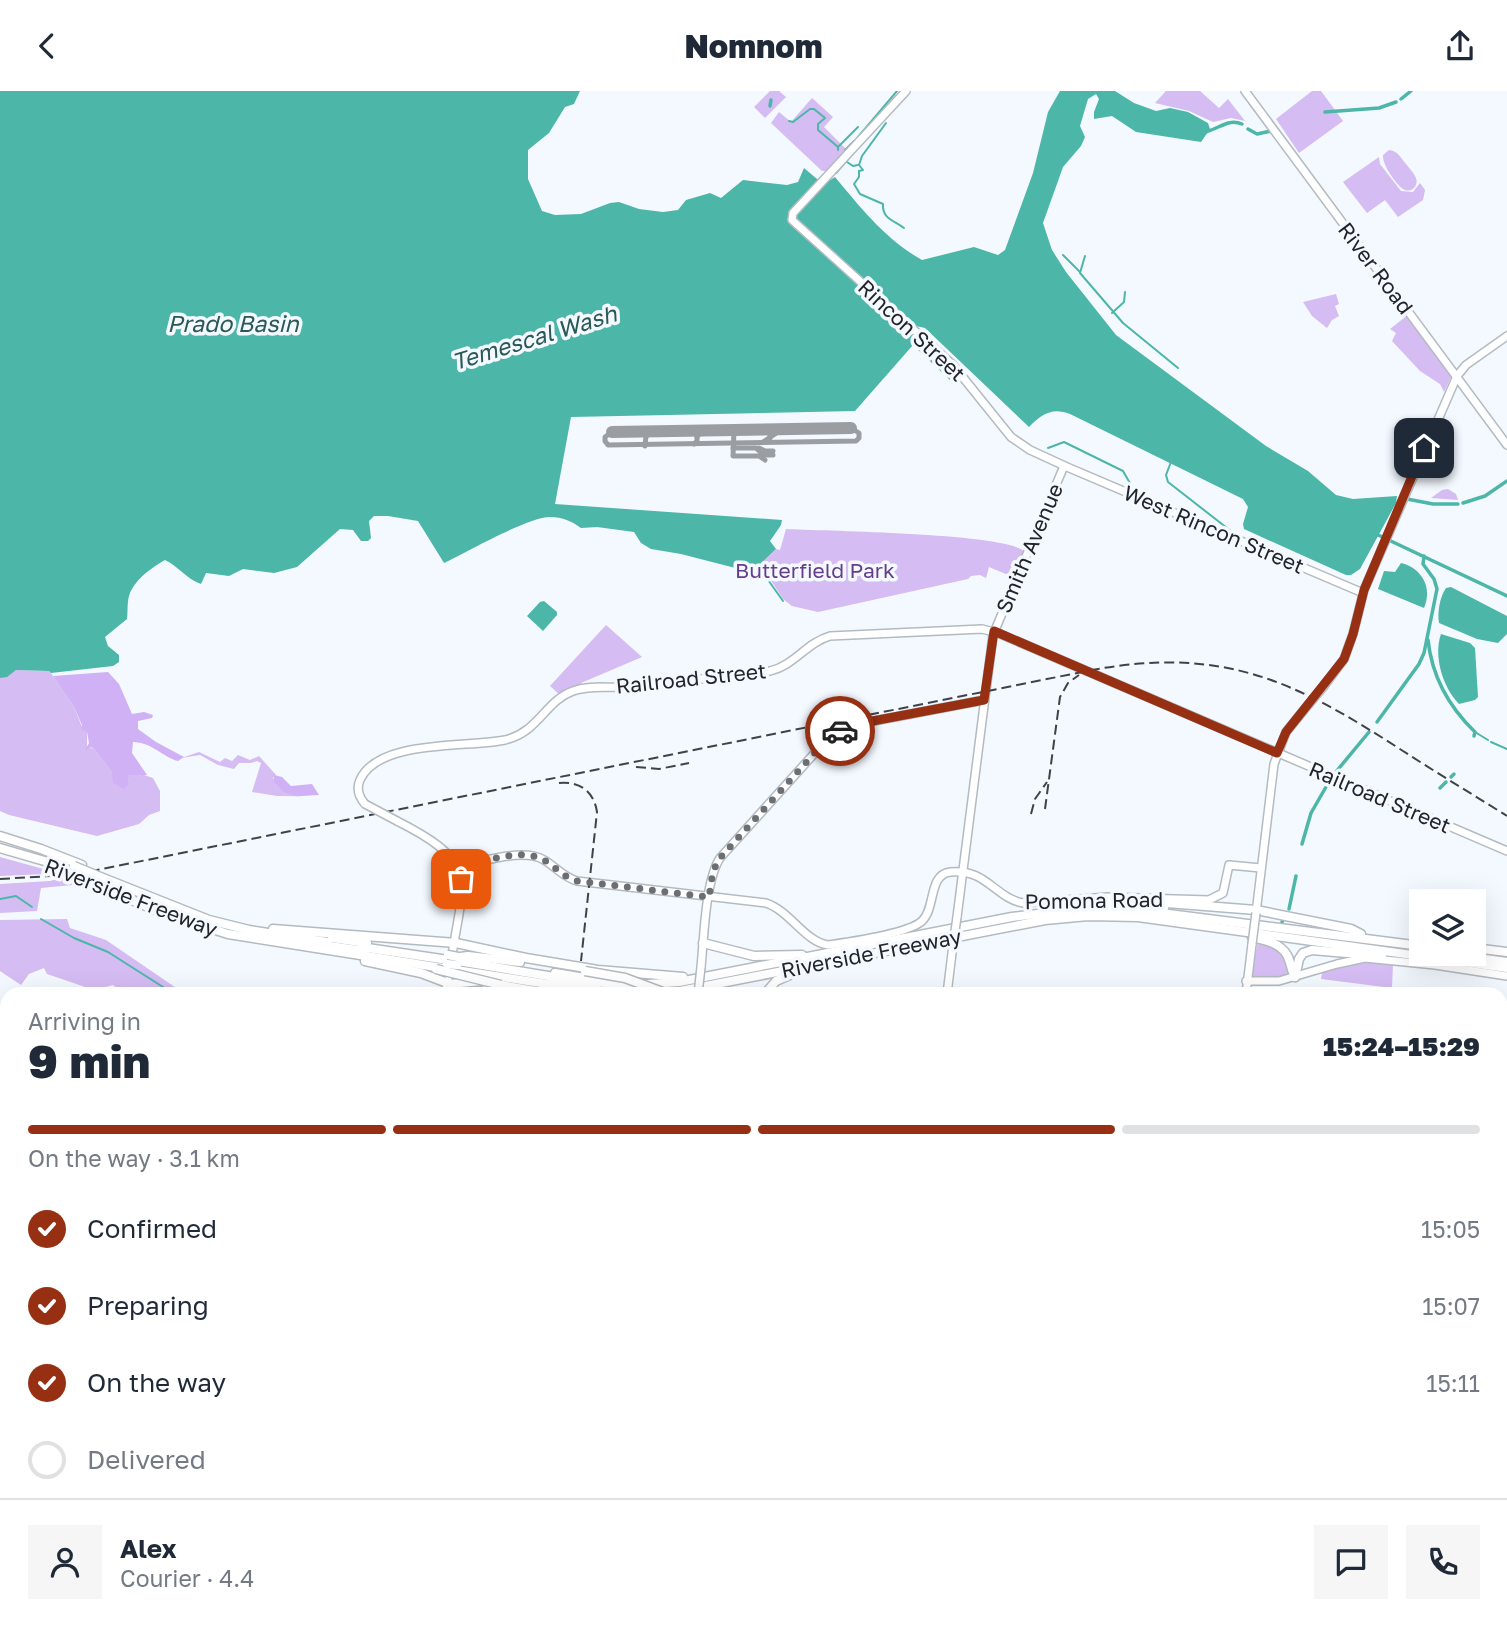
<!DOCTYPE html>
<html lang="en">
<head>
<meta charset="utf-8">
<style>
  :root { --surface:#fff; --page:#f6f6f7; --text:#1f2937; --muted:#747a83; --line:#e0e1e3; --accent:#973013 }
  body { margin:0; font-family:"Golos Text",sans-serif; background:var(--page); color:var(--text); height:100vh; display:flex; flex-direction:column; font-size:26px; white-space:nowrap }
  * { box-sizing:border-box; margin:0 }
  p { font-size:23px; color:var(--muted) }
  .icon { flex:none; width:38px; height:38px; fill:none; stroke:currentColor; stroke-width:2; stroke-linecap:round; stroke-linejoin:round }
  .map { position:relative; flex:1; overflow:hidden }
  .drawer { position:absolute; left:0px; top:896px; width:1508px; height:653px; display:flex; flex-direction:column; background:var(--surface); border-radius:21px 21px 0 0; box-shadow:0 7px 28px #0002 }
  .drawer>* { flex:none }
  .buttons { position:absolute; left:1409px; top:798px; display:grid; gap:14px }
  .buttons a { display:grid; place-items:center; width:77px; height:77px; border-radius:0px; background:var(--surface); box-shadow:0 7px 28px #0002; font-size:35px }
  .pin { position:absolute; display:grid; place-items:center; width:60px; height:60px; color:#fff; margin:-30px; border-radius:14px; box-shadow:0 4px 10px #0006 }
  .courier { position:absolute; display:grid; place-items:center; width:70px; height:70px; margin:-35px; border:5px solid #973013; border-radius:50%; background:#fff; color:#222; box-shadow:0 2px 9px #0007 }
  .summary em { font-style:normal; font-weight:800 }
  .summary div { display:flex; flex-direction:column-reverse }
  .summary { display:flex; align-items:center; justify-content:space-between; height:119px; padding:0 28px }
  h1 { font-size:46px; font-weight:800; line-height:52px }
  .bar { display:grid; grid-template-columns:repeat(4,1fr); gap:10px 7px; align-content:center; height:84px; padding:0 28px }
  .bar i { height:9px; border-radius:5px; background:var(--line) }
  .bar .active { background:var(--accent) }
  .bar p { grid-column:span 4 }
  .line { display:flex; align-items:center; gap:18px; padding:0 28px; border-top:2px solid var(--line) }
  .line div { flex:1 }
  .round { display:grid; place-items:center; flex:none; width:74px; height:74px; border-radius:0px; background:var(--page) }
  ol { padding:0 28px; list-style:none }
  li { display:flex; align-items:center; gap:21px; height:77px }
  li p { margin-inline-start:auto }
  li .icon { padding:7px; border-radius:50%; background:var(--accent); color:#fff; stroke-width:4 }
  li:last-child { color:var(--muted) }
  li i { width:38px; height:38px; border:4px solid var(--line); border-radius:50% }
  header { display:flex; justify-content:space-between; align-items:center; height:91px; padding:0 28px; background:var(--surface); font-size:32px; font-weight:800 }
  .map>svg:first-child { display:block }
  .green { fill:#d5bcf3 }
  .forest { fill:#d0b1f5 }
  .water { fill:#4cb6a8 }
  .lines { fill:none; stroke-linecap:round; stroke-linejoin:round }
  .stream { stroke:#4cb6a8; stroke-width:2 }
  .canal { stroke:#4cb6a8; stroke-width:3.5 }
  .taxiway { stroke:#9a9ea2; stroke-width:5 }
  .runway { stroke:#9a9ea2; stroke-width:12 }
  .major-casing { stroke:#b3bbc1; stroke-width:10 }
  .highway-casing { stroke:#b3bbc1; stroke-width:11 }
  .major { stroke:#fff; stroke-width:7 }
  .highway { stroke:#fff; stroke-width:8 }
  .rail { stroke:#404246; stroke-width:2; stroke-dasharray:10 5; stroke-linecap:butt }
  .major-bridge-casing { stroke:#b3bbc1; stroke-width:10; stroke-linecap:butt }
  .highway-bridge-casing { stroke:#b3bbc1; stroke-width:11; stroke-linecap:butt }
  .major-bridge { stroke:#fff; stroke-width:7 }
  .highway-bridge { stroke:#fff; stroke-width:8 }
  .done { stroke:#6b6f73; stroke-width:7; stroke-dasharray:0 12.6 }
  .route { stroke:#973013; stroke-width:9 }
  .labels { text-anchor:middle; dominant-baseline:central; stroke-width:7; stroke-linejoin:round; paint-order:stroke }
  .street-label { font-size:21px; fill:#222427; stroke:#f3f9ff }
  .park-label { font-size:21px; fill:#653d8c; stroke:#f3f9ff }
  .water-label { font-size:23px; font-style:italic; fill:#2b5953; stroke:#f3f9ff }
</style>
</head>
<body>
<header><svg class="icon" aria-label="back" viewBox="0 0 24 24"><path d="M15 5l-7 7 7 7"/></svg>Nomnom<svg class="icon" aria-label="share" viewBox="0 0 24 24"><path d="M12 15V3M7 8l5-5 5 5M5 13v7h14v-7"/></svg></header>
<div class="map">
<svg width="1507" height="1548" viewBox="0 0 1507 1548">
  <rect width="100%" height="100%" fill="#f3f9ff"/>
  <g class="green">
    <polygon points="770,0 779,0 786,6 765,27 754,16"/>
    <polygon points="1166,0 1200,0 1219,17 1228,8 1245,30 1231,27 1213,31 1189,20 1155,12"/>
    <polygon points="1312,0 1321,0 1343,30 1299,62 1276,28"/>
    <polygon points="812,7 833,26 824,36 846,58 826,80 822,80 771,32 779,21 791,31"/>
    <path d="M 1389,59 C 1398,60 1400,66 1406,73 C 1409,77 1414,82 1416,87 C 1419,95 1411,103 1403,98 C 1395,92 1382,73 1383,64 Z"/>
    <polygon points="1379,66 1380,73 1401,100 1413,101 1420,92 1425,99 1423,109 1398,126 1385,109 1367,122 1343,91"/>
    <polygon points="1336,203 1339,213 1335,215 1339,225 1332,229 1327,237 1312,225 1303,211"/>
    <polygon points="1409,223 1452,284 1444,301 1440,293 1420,280 1392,250 1396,242 1390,238"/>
    <polygon points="1448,398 1456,403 1458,409 1431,407 1442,399"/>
    <path d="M 786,438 C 823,440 1004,442 1024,460 L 1013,486 L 989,476 L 986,487 L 980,484 L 971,485 L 968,488 L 818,521 L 792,515 L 783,508 L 768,485 L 755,478 L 776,458 L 780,459 Z"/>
    <polygon points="606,534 642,566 581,592 582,595 560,604 550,595"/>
    <polygon points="16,579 49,580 51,582 74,616 82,636 87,640 87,655 94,658 113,682 113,686 128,691 129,684 141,683 153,687 160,700 160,720 149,724 139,733 97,745 9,724 0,720 0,587"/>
    <polygon points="199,661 220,671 225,667 232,670 238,664 250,669 259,665 276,684 273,687 285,702 296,703 298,705 277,705 252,701 261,672 257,670 251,672 239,672 234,678 218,674 200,664 181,667"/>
    <polygon points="0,766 47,779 47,783 0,785"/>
    <polygon points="64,786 83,793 41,797 37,820 0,822 0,793 50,790"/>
    <polygon points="67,828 70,837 106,849 185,903 123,903 113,894 94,899 47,883 44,877 29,883 21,894 0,880 0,829"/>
    <path d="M 1258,850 C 1278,855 1284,861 1289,880 L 1286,885 L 1255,887 L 1251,884 Z"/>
    <polygon points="1365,870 1393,872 1392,897 1321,888 1322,882 1346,873"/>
    <polygon points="1502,1193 1507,1194 1507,1239 1502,1238"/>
    <polygon points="0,1274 7,1277 7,1531 0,1531"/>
    <polygon points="0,1539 7,1542 55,1548 0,1548"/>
    <polygon points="80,1542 124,1542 120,1548 93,1548"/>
    <polygon points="247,1542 445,1542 444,1548 230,1548"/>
    <polygon points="812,1542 854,1543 865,1545 865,1548 811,1548"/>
    <polygon points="954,1542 1011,1542 1010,1548 953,1548"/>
  </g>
  <g class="forest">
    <path d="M 108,581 L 119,593 L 132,623 L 144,621 L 153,624 L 152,627 L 138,630 L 138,638 L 156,651 L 184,666 L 178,670 C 162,666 152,651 133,651 L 132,662 L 147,684 L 129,684 L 128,694 L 124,698 L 113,692 L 112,681 L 94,658 L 91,656 L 85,659 L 89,652 L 87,641 L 81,638 L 82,634 L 74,616 L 53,585 Z"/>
    <polygon points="274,684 282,686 291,695 312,693 319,704 285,706 298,705 285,702 274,691"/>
  </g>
  <g class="water">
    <path d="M 0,0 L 580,0 L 574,13 L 565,16 L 549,42 L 528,59 L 528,88 L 542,120 L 555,124 L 581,123 L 610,112 L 619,111 L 639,118 L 663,121 L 678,119 L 686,109 L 710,102 L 721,107 L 743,89 L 787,94 L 798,91 L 804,77 L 817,88 L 827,91 L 835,86 C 861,117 886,149 922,169 L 974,156 L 998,164 L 1005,159 L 1033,82 L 1048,21 L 1060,0 L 1115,0 L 1134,12 L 1156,20 L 1170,17 L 1188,21 L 1208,32 L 1210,38 L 1201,51 L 1136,41 L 1112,25 L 1094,28 L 1094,21 L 1099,8 L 1096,3 L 1088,8 L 1080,35 L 1085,46 L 1081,55 L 1063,76 L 1043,132 L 1052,159 L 1066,181 L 1116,244 L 1266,355 L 1308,380 L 1336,404 L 1353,408 L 1397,405 L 1396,412 L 1360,478 L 1351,484 L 1346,484 L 1244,438 L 1243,433 L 1248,416 L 1243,408 L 1070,323 C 1052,316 1042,323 1029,336 L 925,237 L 916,235 L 911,240 L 956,284 L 951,290 L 913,254 L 855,320 L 571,326 L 555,413 L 782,429 L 781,434 L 770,450 L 776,458 L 755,478 L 747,480 L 681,463 L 651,458 L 641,452 L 634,441 L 597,436 L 581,437 C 571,430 563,426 550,426 C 528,426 467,461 444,472 L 418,430 L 388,425 L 374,425 L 369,430 L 371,447 L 368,450 L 361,450 L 353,439 L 340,438 L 297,476 L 274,482 L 243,478 L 229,485 L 206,482 L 201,493 C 188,489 178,475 165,469 C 151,477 134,489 129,505 C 127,512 128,520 127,528 L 105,546 L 108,555 L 119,564 L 119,571 L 113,575 L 51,582 L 49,580 L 16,579 L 7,586 L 0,587 Z"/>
    <path d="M 1401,472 C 1422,477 1433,497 1424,517 L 1378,498 L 1384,480 L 1395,481 Z"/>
    <path d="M 1451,496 L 1507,525 L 1507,543 L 1498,552 L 1477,548 L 1439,532 C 1437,522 1440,505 1446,497 Z"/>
    <polygon points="544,510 557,521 557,524 543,540 527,525 540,511"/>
    <path d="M 1441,543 L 1470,552 L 1475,557 L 1478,606 L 1475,609 L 1459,613 C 1443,597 1433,565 1441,543 Z"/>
  </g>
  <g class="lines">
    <g class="stream">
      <polyline points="789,30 793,31 810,18 814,18 825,27 818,33 818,39 838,56 838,59"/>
      <path d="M 886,32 L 862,65 L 859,74 L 863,79 L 859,80 L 859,86 L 854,93 L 860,103 L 883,113 C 882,128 894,129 904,137"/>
      <polyline points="858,46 897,0"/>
      <polyline points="839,55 858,36"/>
      <polyline points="845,59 854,50"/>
      <polyline points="847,71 853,75 858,74"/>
      <polyline points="836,82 860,54"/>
      <polyline points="1063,164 1080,181"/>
      <polyline points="1085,165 1080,182 1123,232 1178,277"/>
      <polyline points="1112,222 1124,211 1125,201"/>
      <polyline points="1048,357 1064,351 1123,380 1135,401"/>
      <polyline points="1171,371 1166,384 1168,391 1236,444"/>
      <polyline points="753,479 763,483"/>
      <polyline points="766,486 783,510"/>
      <polyline points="1475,641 1488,649"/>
      <polyline points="1491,651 1507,658"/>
      <polyline points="0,808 16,805 32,816"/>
      <polyline points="41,828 74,847 108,861 174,903"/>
    </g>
    <g class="canal">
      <polyline points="1401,8 1411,0"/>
      <polyline points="770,15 771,9"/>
      <polyline points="1325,21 1379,17 1396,11"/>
      <polyline points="1248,38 1257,43 1271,40"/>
      <path d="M 1205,41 C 1219,38 1228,27 1242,33"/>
      <polyline points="1407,408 1433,413 1458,413"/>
      <polyline points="1463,412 1485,405 1507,390"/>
      <polyline points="1376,443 1507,505"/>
      <path d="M 1428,549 C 1432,586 1449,616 1475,641 L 1474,645"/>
      <polyline points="1377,631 1419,573 1424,562 1437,498 1434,488 1423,473 1424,465"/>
      <polyline points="1335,682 1369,641"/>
      <polyline points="1451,686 1454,683"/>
      <polyline points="1440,697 1446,691"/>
      <polyline points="1302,753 1311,722 1330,689"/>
      <polyline points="1289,818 1296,785"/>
      <polyline points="1282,831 1283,829"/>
      <polyline points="1012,1548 1014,1542"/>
    </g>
    <g class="taxiway">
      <polyline points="734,339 733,365 759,365 765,369"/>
      <polyline points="761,339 770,340 770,347"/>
      <polyline points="689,340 697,344 697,350 694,353"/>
      <polyline points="612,341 605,346 605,350 608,354 856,350 859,347 859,342 851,337"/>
      <polyline points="697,346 701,341 707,340"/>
      <polyline points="763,351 778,341 789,338"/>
      <polyline points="645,355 646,345 655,340"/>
      <polyline points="733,357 756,357 764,364 773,364"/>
      <polyline points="759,357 765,360 773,360"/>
    </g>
    <polyline class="runway" points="612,341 851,337"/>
    <defs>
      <g id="major">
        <polyline points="906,0 793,122 792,129 953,274 1011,346 1030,359 1067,376 1363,502"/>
        <polyline points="1245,0 1507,354"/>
        <polyline points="1324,595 1344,568 1353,543 1364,499 1457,285 1466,274 1507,245"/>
        <path d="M 365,713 C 359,706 356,698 360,689 C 378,648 467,657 505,649 C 539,641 545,610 573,600 C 589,594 605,597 621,596 C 671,593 720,585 770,580 C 795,574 806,552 830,545 L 982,538 L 998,542 L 1507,760"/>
        <path d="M 397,730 C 482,773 463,789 451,870"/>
        <path d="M 458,778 C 479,770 524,757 544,769 C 556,776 563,786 577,790 L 766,812 C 790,820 805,851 828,854 C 849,851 908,843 922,830 C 936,817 928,784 950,781 C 986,777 995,807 1023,812 L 1108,806 L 1209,809 L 1223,802 L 1229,774 L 1261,777"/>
        <polyline points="1256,822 1274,673 1286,641 1308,614"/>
        <polyline points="957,826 993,544 1064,375"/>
        <path d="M 701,876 C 704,848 705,790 720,767 L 822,654 L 838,641 L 853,634 L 984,609"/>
        <polyline points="1246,890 1279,890 1337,873 1365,867 1435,874 1507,885"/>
        <polyline points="445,903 448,889"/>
        <polyline points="474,903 489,897 528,903"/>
        <polyline points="947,903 953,854"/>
        <polyline points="1246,903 1252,853"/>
        <polyline points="1502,940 1507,931"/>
        <polyline points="1502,1016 1507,1017"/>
        <polyline points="0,1078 7,1081"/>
        <polyline points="1502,1138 1507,1147"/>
        <polyline points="462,1542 462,1548"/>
        <polyline points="738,1542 759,1542"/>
        <polyline points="862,1542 911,1548"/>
        <polyline points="951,1548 951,1542"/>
        <polyline points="1161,1548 1161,1542"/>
      </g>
      <g id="highway">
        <polyline points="0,745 41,758 82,774"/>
        <polyline points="0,757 65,776"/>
        <polyline points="98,785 209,829 249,839 327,851"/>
        <polyline points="80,787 162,822 228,843 442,877"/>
        <polyline points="1154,811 1256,819 1351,838 1361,843"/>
        <polyline points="1099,813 1127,811"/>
        <polyline points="1125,813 1164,817"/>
        <polyline points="273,838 456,852 526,867 598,879 683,886"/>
        <path d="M 1252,846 C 1265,849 1280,852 1287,864 C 1291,871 1291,879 1295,886"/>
        <polyline points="332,847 367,852"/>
        <polyline points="703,852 754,865 802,864"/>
        <polyline points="322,854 365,860"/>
        <polyline points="361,856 448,869"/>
        <polyline points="1474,857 1507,861"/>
        <polyline points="460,866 468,865 520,871"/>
        <polyline points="1478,867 1507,871"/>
        <polyline points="365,870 421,882 450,893 481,890"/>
        <polyline points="458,870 560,887"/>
        <polyline points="456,879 599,901 680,900 1045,829 1088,825 1138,826 1507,877"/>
        <polyline points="555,882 597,889"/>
        <polyline points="1295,886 1299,868 1303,862 1312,859 1382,865"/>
        <polyline points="553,889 596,895"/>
        <polyline points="590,891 634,894 679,891 1012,826 1079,818 1129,818 1421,855"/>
        <polyline points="501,894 554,903"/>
        <polyline points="765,903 776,890 792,883"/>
      </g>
    </defs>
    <use href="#major" class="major-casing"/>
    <use href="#highway" class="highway-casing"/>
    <use href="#major" class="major"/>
    <use href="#highway" class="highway"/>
    <g class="rail">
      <polyline points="636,676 659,678 689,672"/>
      <path d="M 559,692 C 579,690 594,700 597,721 L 581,870"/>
      <polyline points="1045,718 1060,606 1068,592 1079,584"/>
      <polyline points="1031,723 1035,708 1047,691"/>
      <path d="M 0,788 L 51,785 L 97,779 L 1092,579 C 1224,555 1295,590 1403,660 C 1437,682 1472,703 1507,725"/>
    </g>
    <defs>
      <g id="major-bridge">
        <polyline points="1308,614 1324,595"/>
        <polyline points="365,713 397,730"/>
        <polyline points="1252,853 1256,822"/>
        <polyline points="953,854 957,826"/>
        <polyline points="698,903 701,876"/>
      </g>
      <g id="highway-bridge">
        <polyline points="74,775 98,785"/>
        <polyline points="56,777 80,787"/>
        <polyline points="448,864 458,866"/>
        <polyline points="447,873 457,874"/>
        <polyline points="436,878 501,894"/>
        <polyline points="585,880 625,887 668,903"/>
      </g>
    </defs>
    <use href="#major-bridge" class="major-bridge-casing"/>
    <use href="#highway-bridge" class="highway-bridge-casing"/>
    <use href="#major-bridge" class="major-bridge"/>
    <use href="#highway-bridge" class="highway-bridge"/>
  </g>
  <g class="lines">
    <path class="done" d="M 461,788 L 458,778 L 467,775 C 489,769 522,757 544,769 C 556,776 563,786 577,790 L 709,806 L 713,780 L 720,767 L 821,655 L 840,640"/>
    <polyline class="route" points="840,640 862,632 984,609 994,540 1277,662 1286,641 1344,568 1353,543 1364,499 1424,357"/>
  </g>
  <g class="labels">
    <g class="street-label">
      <text transform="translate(1376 177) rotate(53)">River Road</text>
      <text transform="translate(912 239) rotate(43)">Rincon Street</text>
      <text transform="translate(1214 438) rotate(23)">West Rincon Street</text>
      <text transform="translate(1029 457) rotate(-67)">Smith Avenue</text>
      <text transform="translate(691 587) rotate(-6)">Railroad Street</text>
      <text transform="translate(1380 706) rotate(23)">Railroad Street</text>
      <text transform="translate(131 806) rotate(21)">Riverside Freeway</text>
      <text transform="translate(1094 809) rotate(-1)">Pomona Road</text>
      <text transform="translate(871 862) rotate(-11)">Riverside Freeway</text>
    </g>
    <g class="park-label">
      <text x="815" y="479">Butterfield Park</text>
    </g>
    <g class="water-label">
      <text x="233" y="232">Prado Basin</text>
      <text transform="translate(534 246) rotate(-17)">Temescal Wash</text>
    </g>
  </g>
</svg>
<div class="buttons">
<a><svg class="icon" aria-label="layers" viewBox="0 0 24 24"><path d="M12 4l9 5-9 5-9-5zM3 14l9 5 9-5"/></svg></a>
</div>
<div class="pin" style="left:461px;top:788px;background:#ea580c"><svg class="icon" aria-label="bag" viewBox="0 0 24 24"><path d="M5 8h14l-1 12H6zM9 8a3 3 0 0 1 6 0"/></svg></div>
<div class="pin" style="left:1424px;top:357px;background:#1f2937"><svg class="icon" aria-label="home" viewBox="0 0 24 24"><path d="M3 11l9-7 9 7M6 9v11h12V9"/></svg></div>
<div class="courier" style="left:840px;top:640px"><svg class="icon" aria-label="car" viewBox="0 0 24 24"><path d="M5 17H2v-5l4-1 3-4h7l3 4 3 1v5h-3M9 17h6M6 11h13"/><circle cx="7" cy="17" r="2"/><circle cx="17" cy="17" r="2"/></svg></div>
<section class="drawer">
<div class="summary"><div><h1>9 min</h1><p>Arriving in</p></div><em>15:24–15:29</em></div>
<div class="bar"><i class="active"></i><i class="active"></i><i class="active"></i><i></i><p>On the way · 3.1 km</p></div>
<ol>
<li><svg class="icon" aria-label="check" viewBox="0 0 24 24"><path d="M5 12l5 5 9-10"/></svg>Confirmed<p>15:05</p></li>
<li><svg class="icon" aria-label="check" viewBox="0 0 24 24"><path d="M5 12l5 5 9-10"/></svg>Preparing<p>15:07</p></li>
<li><svg class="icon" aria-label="check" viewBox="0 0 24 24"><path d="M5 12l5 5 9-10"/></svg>On the way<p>15:11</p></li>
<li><i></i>Delivered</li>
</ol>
<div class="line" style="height:126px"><a class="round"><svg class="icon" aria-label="person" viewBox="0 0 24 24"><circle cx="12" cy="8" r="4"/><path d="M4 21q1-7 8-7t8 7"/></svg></a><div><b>Alex</b><p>Courier · 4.4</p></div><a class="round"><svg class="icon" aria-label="chat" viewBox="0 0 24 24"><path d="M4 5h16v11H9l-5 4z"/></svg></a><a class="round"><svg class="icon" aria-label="phone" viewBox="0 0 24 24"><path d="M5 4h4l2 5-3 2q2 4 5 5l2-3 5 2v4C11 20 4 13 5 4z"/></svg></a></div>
</section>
</div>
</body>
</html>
